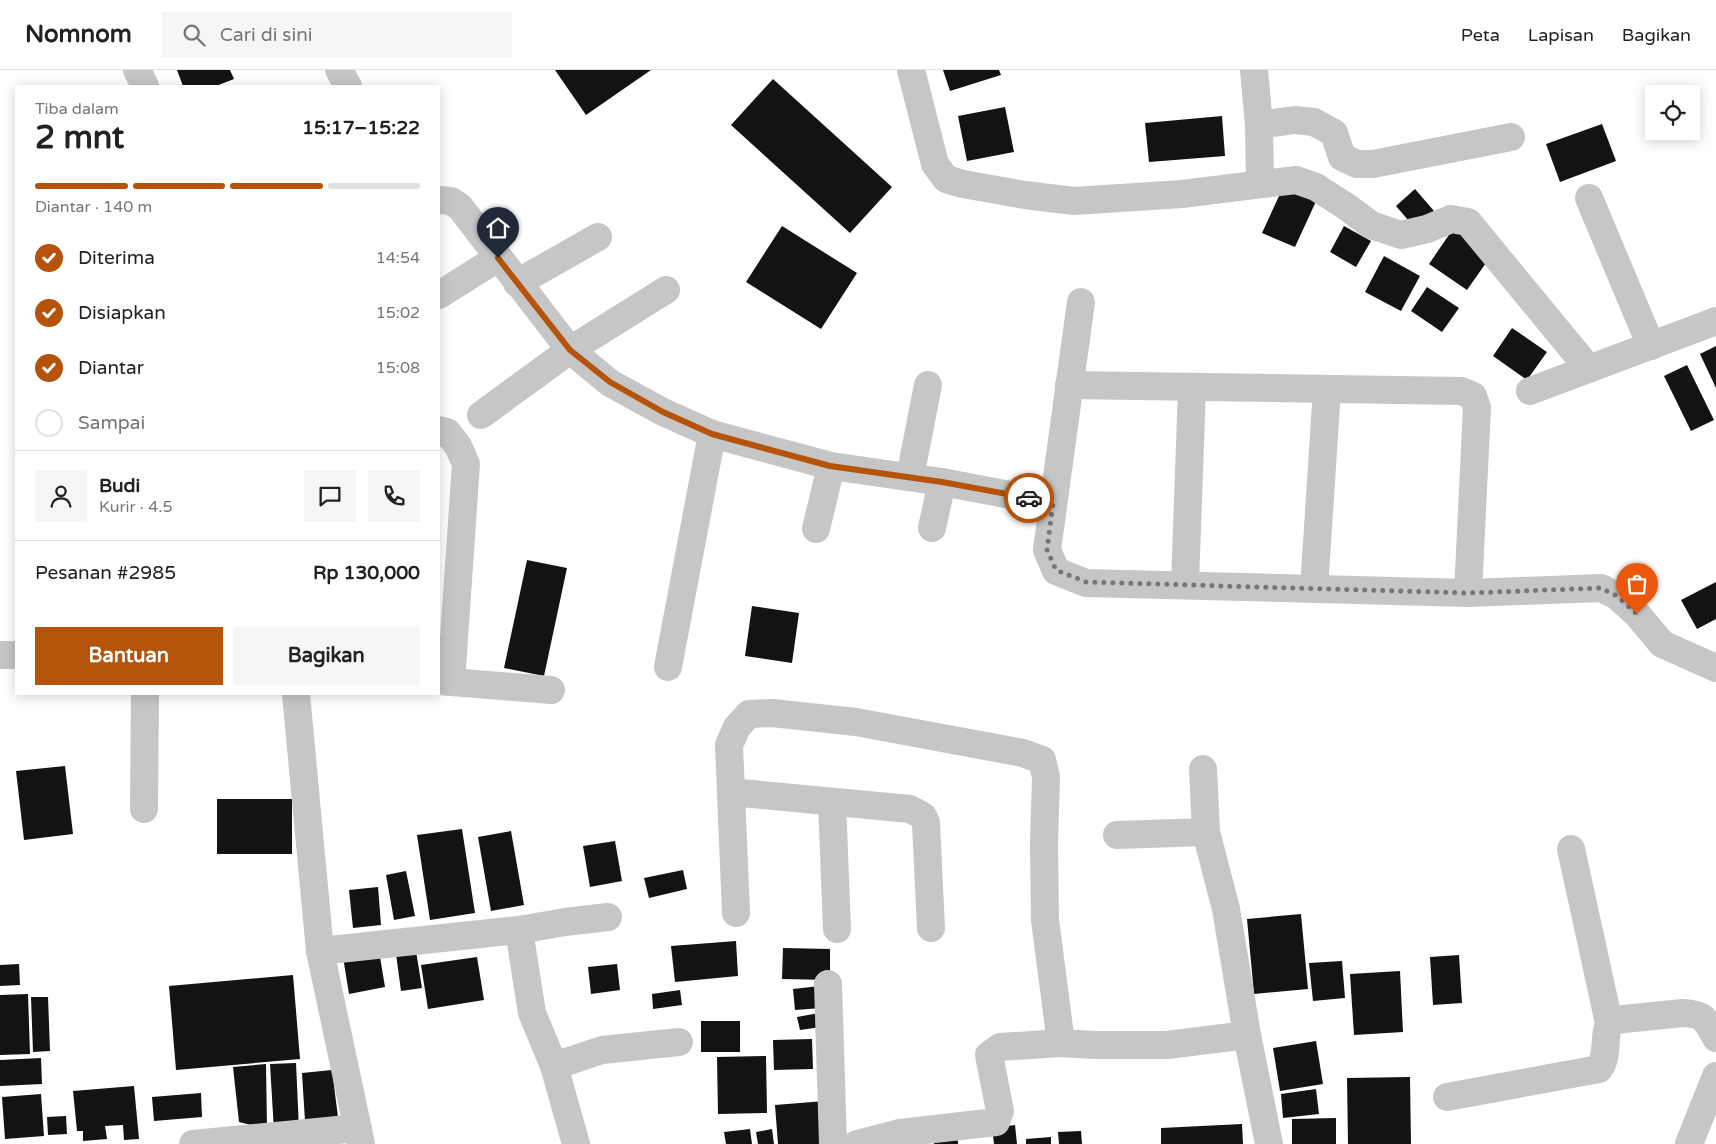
<!DOCTYPE html>
<html lang="id">
<head>
<meta charset="utf-8">
<style>
  :root { --surface:#fff; --page:#f6f6f6; --text:#222; --muted:#767676; --line:#e0e0e0; --accent:#b45309 }
  body { margin:0; font-family:"Varela Round",sans-serif; background:var(--page); color:var(--text); height:100vh; display:flex; flex-direction:column; font-size:19px; white-space:nowrap }
  * { box-sizing:border-box; margin:0 }
  p { font-size:16px; color:var(--muted) }
  .icon { flex:none; width:28px; height:28px; fill:none; stroke:currentColor; stroke-width:2; stroke-linecap:round; stroke-linejoin:round }
  .map { position:relative; flex:1; overflow:hidden }
  .drawer { position:absolute; left:15px; top:15px; width:425px; height:610px; display:flex; flex-direction:column; background:var(--surface); border-radius:0px; box-shadow:0 2px 12px #0003 }
  .drawer>* { flex:none }
  .fabs { position:absolute; left:1645px; top:15px; display:grid; gap:10px }
  .fabs a { display:grid; place-items:center; width:55px; height:55px; border-radius:0px; background:var(--surface); box-shadow:0 2px 12px #0003; font-size:25px }
  .pin { position:absolute; display:grid; place-items:center; width:42px; height:42px; color:#fff; margin:-51px -21px; border-radius:50% 50% 50% 0; rotate:-45deg; box-shadow:0 0 5px #0007 }
  .pin .icon { rotate:45deg }
  .courier { position:absolute; display:grid; place-items:center; width:50px; height:50px; margin:-25px; border:4px solid #b45309; border-radius:50%; background:#fff; color:#222; box-shadow:0 1px 6px #0007 }
  .overview em { font-style:normal; font-weight:700 }
  .overview div { display:flex; flex-direction:column-reverse }
  .overview { display:flex; align-items:center; justify-content:space-between; height:85px; padding:0 20px }
  h1 { font-size:32px; font-weight:700; line-height:38px }
  .bar { display:grid; grid-template-columns:repeat(4,1fr); gap:8px 5px; align-content:center; height:60px; padding:0 20px }
  .bar i { height:6px; border-radius:4px; background:var(--line) }
  .bar .on { background:var(--accent) }
  .bar p { grid-column:span 4 }
  .line { display:flex; align-items:center; gap:12px; padding:0 20px; border-top:1px solid var(--line) }
  .line div { flex:1 }
  .round { display:grid; place-items:center; flex:none; width:52px; height:52px; border-radius:0px; background:var(--page) }
  ol { padding:0 20px; list-style:none }
  li { display:flex; align-items:center; gap:15px; height:55px }
  li p { margin-inline-start:auto }
  li .icon { padding:5px; border-radius:50%; background:var(--accent); color:#fff; stroke-width:4 }
  li:last-child { color:var(--muted) }
  li i { width:28px; height:28px; border:2px solid var(--line); border-radius:50% }
  .button { display:flex; gap:10px; margin-top:auto; padding:10px 20px }
  .button a { flex:1; height:58px; border-radius:0px; background:var(--accent); color:#fff; font-size:20px; font-weight:700; line-height:58px; text-align:center }
  .button a+a { background:var(--page); color:var(--text) }
  header { display:flex; align-items:center; gap:30px; box-sizing:border-box; height:70px; padding:0 25px; background:var(--surface); border-bottom:1px solid var(--line) }
  header strong { font-size:24px }
  nav { display:flex; gap:28px; margin-inline-start:auto; font-size:18px }
  .search { width:350px; height:45px; background:var(--page); display:flex; align-items:center; gap:12px; box-sizing:border-box; padding:0 18px; border-radius:0px; color:var(--muted); font-size:19px }
  .map>svg:first-child { display:block }
  .building { fill:#131313 }
  .lines { fill:none; stroke-linecap:round; stroke-linejoin:round }
  .minor { stroke:#c6c6c6; stroke-width:28 }
  .done { stroke:#767676; stroke-width:5; stroke-dasharray:0 9 }
  .route { stroke:#b45309; stroke-width:6 }
</style>
</head>
<body>
<header>
<strong>Nomnom</strong>
<div class="search"><svg class="icon" aria-label="search" viewBox="0 0 24 24"><circle cx="10" cy="10" r="6"/><path d="M15 15l6 6"/></svg>Cari di sini</div>
<nav><a>Peta</a><a>Lapisan</a><a>Bagikan</a></nav>
</header>
<div class="map">
<svg width="1716" height="1074" viewBox="0 0 1716 1074">
  <rect width="100%" height="100%" fill="#fff"/>
  <g class="building">
    <polygon points="177,0 230,0 234,9 216,16 183,16"/>
    <polygon points="555,0 651,0 586,45"/>
    <polygon points="943,0 999,0 1001,5 950,21"/>
    <polygon points="773,9 892,117 850,163 731,55"/>
    <polygon points="1005,37 1014,82 967,91 958,46"/>
    <polygon points="1222,46 1225,86 1149,92 1145,53"/>
    <polygon points="1602,54 1616,91 1560,112 1546,74"/>
    <polygon points="1285,113 1318,127 1295,177 1262,163"/>
    <polygon points="1415,119 1434,141 1414,157 1396,136"/>
    <polygon points="782,156 857,203 821,259 746,212"/>
    <polygon points="1344,156 1371,171 1356,197 1330,182"/>
    <polygon points="1455,156 1493,183 1467,220 1429,194"/>
    <polygon points="1384,186 1420,206 1401,241 1365,222"/>
    <polygon points="1427,217 1459,238 1442,262 1411,241"/>
    <polygon points="1512,258 1547,282 1527,310 1493,286"/>
    <polygon points="1716,276 1716,318 1700,284"/>
    <polygon points="1687,295 1714,350 1691,361 1664,306"/>
    <polygon points="527,490 567,498 544,606 504,598"/>
    <polygon points="1716,512 1716,549 1697,559 1681,530"/>
    <polygon points="752,536 799,543 792,593 745,586"/>
    <polygon points="65,696 73,764 24,770 16,701"/>
    <rect x="217" y="729" width="75" height="55"/>
    <polygon points="462,759 475,843 430,850 417,765"/>
    <polygon points="511,761 524,835 491,841 478,767"/>
    <polygon points="615,771 622,811 590,817 583,776"/>
    <polygon points="683,800 687,819 649,828 644,808"/>
    <polygon points="406,801 415,846 394,850 386,805"/>
    <polygon points="378,817 381,855 353,858 349,820"/>
    <polygon points="1301,844 1308,919 1254,924 1247,849"/>
    <polygon points="736,871 738,906 675,912 671,876"/>
    <polygon points="783,878 830,879 830,910 782,909"/>
    <polygon points="379,881 385,917 349,924 343,887"/>
    <polygon points="416,881 422,918 401,921 396,884"/>
    <polygon points="1459,885 1462,933 1433,935 1430,887"/>
    <polygon points="477,887 484,930 428,939 421,895"/>
    <polygon points="1342,891 1345,928 1313,931 1309,893"/>
    <polygon points="19,894 20,915 0,916 0,895"/>
    <polygon points="617,894 620,920 591,924 588,897"/>
    <polygon points="1400,901 1403,962 1354,965 1350,904"/>
    <polygon points="293,905 300,989 176,1000 169,916"/>
    <polygon points="820,916 822,938 795,940 793,919"/>
    <polygon points="680,920 682,935 653,939 652,924"/>
    <polygon points="28,924 30,984 0,985 0,925"/>
    <polygon points="31,927 48,927 50,981 33,982"/>
    <polygon points="819,943 821,957 800,960 797,947"/>
    <rect x="701" y="951" width="39" height="31"/>
    <polygon points="812,969 813,999 774,1000 773,970"/>
    <polygon points="1316,971 1323,1014 1280,1021 1273,978"/>
    <polygon points="766,986 767,1043 718,1044 717,987"/>
    <polygon points="41,988 42,1014 0,1016 0,990"/>
    <polygon points="296,993 299,1059 274,1061 270,994"/>
    <polygon points="266,994 267,1059 239,1052 233,997"/>
    <polygon points="332,1000 338,1047 305,1051 302,1003"/>
    <polygon points="1410,1007 1411,1074 1348,1074 1347,1008"/>
    <polygon points="134,1016 139,1069 124,1070 123,1055 105,1056 107,1069 83,1071 83,1061 77,1061 73,1021"/>
    <polygon points="1316,1019 1319,1044 1283,1048 1281,1024"/>
    <polygon points="201,1023 202,1047 154,1051 152,1027"/>
    <polygon points="41,1024 44,1066 5,1069 2,1027"/>
    <polygon points="825,1031 829,1074 778,1074 775,1035"/>
    <polygon points="66,1046 67,1064 48,1065 47,1047"/>
    <polygon points="1336,1048 1336,1074 1292,1074 1292,1049"/>
    <polygon points="1242,1054 1243,1074 1161,1074 1161,1058"/>
    <polygon points="1015,1055 1017,1074 994,1074 992,1058"/>
    <polygon points="750,1059 752,1074 726,1074 724,1062"/>
    <polygon points="772,1059 774,1074 758,1074 756,1062"/>
    <polygon points="957,1060 958,1074 934,1074 933,1063"/>
    <polygon points="1081,1061 1082,1074 1059,1074 1058,1062"/>
    <polygon points="1051,1067 1051,1074 1026,1074 1026,1069"/>
  </g>
  <g class="lines">
    <g class="minor">
      <polyline points="137,0 145,16"/>
      <polyline points="339,0 348,16"/>
      <polyline points="911,0 935,94 946,109 963,114 1025,125 1074,131 1182,124 1296,110 1316,117 1347,137 1371,155 1401,165 1427,159 1451,149 1468,152 1589,299"/>
      <polyline points="1254,0 1259,55 1260,114"/>
      <polyline points="1259,55 1295,50 1314,52 1334,63 1342,87 1357,94 1373,94 1511,67"/>
      <polyline points="1589,128 1651,276"/>
      <polyline points="439,130 451,131 460,137 570,280 610,313 663,342 712,364 831,396 942,412 1053,433"/>
      <polyline points="517,213 598,167"/>
      <polyline points="439,225 498,188"/>
      <polyline points="1081,232 1047,480 1056,501 1086,513 1468,523 1601,518 1617,526 1637,544 1662,574 1716,598"/>
      <polyline points="1069,315 1461,321 1473,326 1477,338 1468,523"/>
      <polyline points="1530,321 1716,251"/>
      <polyline points="481,345 570,280 666,220"/>
      <polyline points="439,360 447,362 458,376 466,394 451,612"/>
      <polyline points="910,407 928,315"/>
      <polyline points="932,458 942,412"/>
      <polyline points="816,459 831,396"/>
      <polyline points="1185,515 1192,317"/>
      <polyline points="1314,519 1327,319"/>
      <polyline points="0,585 16,585"/>
      <polyline points="668,597 712,364"/>
      <polyline points="439,611 551,620"/>
      <polyline points="296,624 320,881 361,1074"/>
      <polyline points="1203,699 1206,762 1226,839 1247,965 1269,1074"/>
      <polyline points="731,722 910,739 923,746 926,753 931,858"/>
      <polyline points="832,732 837,859"/>
      <polyline points="144,739 145,624"/>
      <polyline points="1117,765 1206,762"/>
      <polyline points="1571,779 1609,953"/>
      <polyline points="736,843 729,675 737,657 749,644 772,643 856,652 1023,683 1042,690 1046,707 1044,773 1045,850 1061,973"/>
      <polyline points="519,860 532,943 554,996 576,1074"/>
      <polyline points="320,881 519,860 565,852 608,847"/>
      <polyline points="828,914 833,1074"/>
      <polyline points="554,996 602,980 679,972"/>
      <path d="M 1447,1027 L 1599,999 C 1609,985 1603,968 1609,953 L 1614,950 L 1683,943 C 1705,944 1706,950 1716,968"/>
      <polyline points="900,1063 996,1052 1000,1041 989,985 1000,977 1061,973 1094,975 1167,975 1247,965"/>
      <polyline points="193,1074 358,1058"/>
      <polyline points="857,1074 900,1063 901,1074"/>
      <polyline points="1689,1074 1716,1006"/>
    </g>
  </g>
  <g class="lines">
    <polyline class="done" points="1029,428 1053,433 1047,480 1056,500 1086,512 1468,523 1601,518 1617,526 1637,544"/>
    <polyline class="route" points="498,188 570,280 610,312 663,342 712,364 830,396 942,412 1029,428"/>
  </g>
</svg>
<div class="fabs">
<a><svg class="icon" aria-label="locate" viewBox="0 0 24 24"><circle cx="12" cy="12" r="6"/><path d="M12 2v4M12 18v4M2 12h4M18 12h4"/></svg></a>
</div>
<div class="pin" style="left:1637px;top:544px;background:#ea580c"><svg class="icon" aria-label="bag" viewBox="0 0 24 24"><path d="M5 8h14l-1 12H6zM9 8a3 3 0 0 1 6 0"/></svg></div>
<div class="pin" style="left:498px;top:188px;background:#1f2937"><svg class="icon" aria-label="home" viewBox="0 0 24 24"><path d="M3 11l9-7 9 7M6 9v11h12V9"/></svg></div>
<div class="courier" style="left:1029px;top:428px"><svg class="icon" aria-label="car" viewBox="0 0 24 24"><path d="M5 17H2v-5l4-1 3-4h7l3 4 3 1v5h-3M9 17h6M6 11h13"/><circle cx="7" cy="17" r="2"/><circle cx="17" cy="17" r="2"/></svg></div>
<section class="drawer">
<div class="overview"><div><h1>2 mnt</h1><p>Tiba dalam</p></div><em>15:17–15:22</em></div>
<div class="bar"><i class="on"></i><i class="on"></i><i class="on"></i><i></i><p>Diantar · 140 m</p></div>
<ol>
<li><svg class="icon" aria-label="check" viewBox="0 0 24 24"><path d="M5 12l5 5 9-10"/></svg>Diterima<p>14:54</p></li>
<li><svg class="icon" aria-label="check" viewBox="0 0 24 24"><path d="M5 12l5 5 9-10"/></svg>Disiapkan<p>15:02</p></li>
<li><svg class="icon" aria-label="check" viewBox="0 0 24 24"><path d="M5 12l5 5 9-10"/></svg>Diantar<p>15:08</p></li>
<li><i></i>Sampai</li>
</ol>
<div class="line" style="height:90px"><a class="round"><svg class="icon" aria-label="person" viewBox="0 0 24 24"><circle cx="12" cy="8" r="4"/><path d="M4 21q1-7 8-7t8 7"/></svg></a><div><b>Budi</b><p>Kurir · 4.5</p></div><a class="round"><svg class="icon" aria-label="chat" viewBox="0 0 24 24"><path d="M4 5h16v11H9l-5 4z"/></svg></a><a class="round"><svg class="icon" aria-label="phone" viewBox="0 0 24 24"><path d="M5 4h4l2 5-3 2q2 4 5 5l2-3 5 2v4C11 20 4 13 5 4z"/></svg></a></div>
<div class="line" style="height:65px"><div>Pesanan #2985</div><b>Rp 130,000</b></div>
<div class="button"><a>Bantuan</a><a>Bagikan</a></div>
</section>
</div>
</body>
</html>
